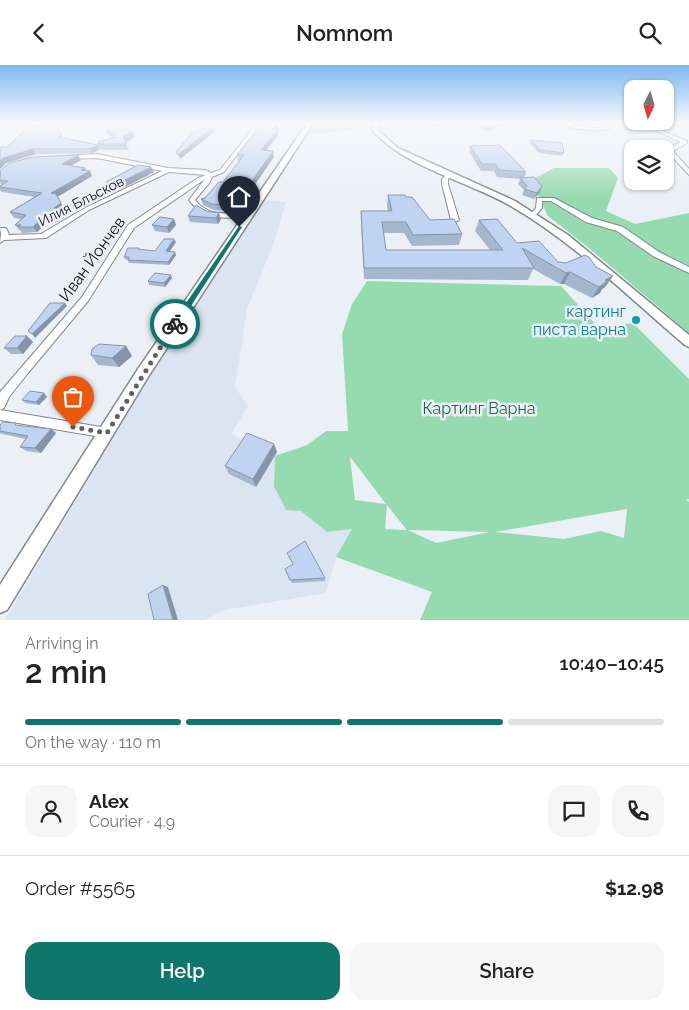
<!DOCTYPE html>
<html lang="en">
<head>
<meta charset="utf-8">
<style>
  :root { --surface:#fff; --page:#f6f6f6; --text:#222; --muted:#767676; --line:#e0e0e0; --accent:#0f766e }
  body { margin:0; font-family:Raleway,sans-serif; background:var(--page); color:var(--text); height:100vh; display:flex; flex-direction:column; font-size:19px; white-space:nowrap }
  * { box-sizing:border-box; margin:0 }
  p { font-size:16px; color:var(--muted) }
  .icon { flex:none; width:28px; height:28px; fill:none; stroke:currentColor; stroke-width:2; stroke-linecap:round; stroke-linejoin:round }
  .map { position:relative; height:555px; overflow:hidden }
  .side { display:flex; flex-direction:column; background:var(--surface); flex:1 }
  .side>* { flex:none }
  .needle { width:32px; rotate:185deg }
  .tools { position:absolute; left:624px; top:15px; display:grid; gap:10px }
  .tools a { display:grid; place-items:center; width:50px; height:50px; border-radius:10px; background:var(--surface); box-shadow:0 1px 4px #0004; font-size:25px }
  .pin { position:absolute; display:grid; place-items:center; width:42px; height:42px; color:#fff; margin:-51px -21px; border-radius:50% 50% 50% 0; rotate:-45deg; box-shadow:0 0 5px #0007 }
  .pin .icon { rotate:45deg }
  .courier { position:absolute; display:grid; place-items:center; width:50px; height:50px; margin:-25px; border:4px solid #0f766e; border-radius:50%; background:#fff; color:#222; box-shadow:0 1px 6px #0007 }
  .head em { font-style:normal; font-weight:600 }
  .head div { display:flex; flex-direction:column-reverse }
  .head { display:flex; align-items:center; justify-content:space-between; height:85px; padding:0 25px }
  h1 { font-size:32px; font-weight:600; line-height:38px }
  .bar { display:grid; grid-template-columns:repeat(4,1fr); gap:8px 5px; align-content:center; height:60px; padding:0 25px }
  .bar i { height:6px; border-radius:4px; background:var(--line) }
  .bar .on { background:var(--accent) }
  .bar p { grid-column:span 4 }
  .line { display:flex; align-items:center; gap:12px; padding:0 25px; border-top:1px solid var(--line) }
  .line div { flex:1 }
  .round { display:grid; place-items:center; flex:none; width:52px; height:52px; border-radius:15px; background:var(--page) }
  .cta { display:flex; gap:10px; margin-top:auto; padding:10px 25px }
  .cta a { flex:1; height:58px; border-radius:15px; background:var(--accent); color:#fff; font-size:20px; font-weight:600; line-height:58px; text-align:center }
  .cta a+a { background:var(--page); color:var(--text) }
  header { display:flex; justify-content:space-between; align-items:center; height:65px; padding:0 25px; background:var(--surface); font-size:22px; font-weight:600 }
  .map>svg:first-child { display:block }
  .built { fill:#dbe4f1 }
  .green { fill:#96dab0; fill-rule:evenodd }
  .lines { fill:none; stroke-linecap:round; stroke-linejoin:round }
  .minor-casing { stroke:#83878d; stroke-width:2 }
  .tertiary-casing { stroke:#83878d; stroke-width:3 }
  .minor { fill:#fff; fill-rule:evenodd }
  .tertiary { fill:#fff; fill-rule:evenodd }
  .wall { fill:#a5b6cf }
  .shaded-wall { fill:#8694a9 }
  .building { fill:#c0d4f1; stroke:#8694a9 }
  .route { fill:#0f766e }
  .done { stroke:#5d5f63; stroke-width:5; stroke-dasharray:0 9 }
  .culture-dot { fill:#0f9aa8; stroke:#ebf0f7; stroke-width:2 }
  .labels { text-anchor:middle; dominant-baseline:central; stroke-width:5; stroke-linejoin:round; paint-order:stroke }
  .far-street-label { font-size:14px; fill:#101114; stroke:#ebf0f7 }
  .street-label { font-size:16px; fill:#101114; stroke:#ebf0f7 }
  .culture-label { font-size:16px; fill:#0d838f; stroke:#ebf0f7; text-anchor:end }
  .park-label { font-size:16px; fill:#256442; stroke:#ebf0f7 }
</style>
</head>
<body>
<header><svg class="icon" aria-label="back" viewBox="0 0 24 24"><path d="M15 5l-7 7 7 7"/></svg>Nomnom<svg class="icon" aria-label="search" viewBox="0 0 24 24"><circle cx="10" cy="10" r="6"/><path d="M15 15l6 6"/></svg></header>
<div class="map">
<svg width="689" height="555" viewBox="0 0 689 555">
  <rect width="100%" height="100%" fill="#ebf0f7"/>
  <polygon class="built" points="262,135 286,137 273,180 247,244 235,322 248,341 231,369 275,391 274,421 327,467 352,464 336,492 326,528 225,545 204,555 5,555 140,328 205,222"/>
  <g class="green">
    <polygon points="317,57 369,57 361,64 311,69"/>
    <polygon points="554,103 609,103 618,113 606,146 635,159 689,148 689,268 589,183 548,151 531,115"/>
    <path d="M 367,216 L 561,221 L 599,263 L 633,258 L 689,314 L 689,434 L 686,434 L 689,437 L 689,555 L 420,555 L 432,527 L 336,492 L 352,464 L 327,467 L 301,446 L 286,445 L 274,421 L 275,391 L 307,380 L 326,366 L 348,366 L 342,269 L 352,239 ZM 350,393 L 351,393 L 386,439 L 355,435 ZM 387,440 L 406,464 L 406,465 L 385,464 ZM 627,444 L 624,473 L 601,466 L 564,474 L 495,467 ZM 408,465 L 489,467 L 490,467 L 436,478 Z"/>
  </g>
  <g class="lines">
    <defs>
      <g id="minor">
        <path d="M 258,57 L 262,57 L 224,107 L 212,112 L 210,117 L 195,135 C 206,149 220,149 236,148 C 242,148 247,146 251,149 L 250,150 C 228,155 203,155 189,135 L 205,114 L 134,163 L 88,236 L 28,308 L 9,332 L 4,343 L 0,345 L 107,363 L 111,364 L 113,368 L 111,372 L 107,373 L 0,355 L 0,328 L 1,326 L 82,232 L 128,160 L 198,113 L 206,110 L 169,107 L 89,145 L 46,173 L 4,175 L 0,178 L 1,169 L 0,163 L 6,163 L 9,169 L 8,170 L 41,169 L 85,143 L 162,106 L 97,93 L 66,94 L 63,92 L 64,91 L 97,89 L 168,103 L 206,105 L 211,108 L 220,105 Z"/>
        <polygon points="422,57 436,57 437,59 435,60"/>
        <path d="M 555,57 C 573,55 594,69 612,60 L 611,57 L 615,57 L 617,60 C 604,70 569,64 555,57 Z"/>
        <polygon points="636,57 641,57 687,76 687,78 673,86 689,104 689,110 667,86 672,81 681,77"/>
        <polygon points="450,107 453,109 448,114 448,119 459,155 455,157 451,155 442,119 442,114"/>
        <polygon points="537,133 554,133 592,153 623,162 659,187 689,202 689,208 653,191 617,166 586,157 551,136 542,136 542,143 535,151 531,151 530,150 536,143"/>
      </g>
      <g id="tertiary">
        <polygon points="308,57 314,57 148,312 7,545 0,548 0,520 138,304"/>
        <path d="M 374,57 L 380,57 L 379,66 L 398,83 L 515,136 L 568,170 L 689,270 L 689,282 L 685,280 C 628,232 574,177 509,140 C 467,116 405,102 373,66 Z"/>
      </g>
    </defs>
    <use href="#minor" class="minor-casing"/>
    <use href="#tertiary" class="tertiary-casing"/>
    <use href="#minor" class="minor"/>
    <use href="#tertiary" class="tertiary"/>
  </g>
  <g class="wall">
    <polygon points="471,57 510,57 509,62 499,60 491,66 485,66"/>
    <polygon points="57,58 63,73 100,84 93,88 36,89 6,98 0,104 0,83 7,82"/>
    <polygon points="105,63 135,72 126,78 129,85 101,85 98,79 113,73 107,69"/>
    <polygon points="279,64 278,65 278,70 266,86 274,92 240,141 231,140 224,146 214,145 203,140 201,134 205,133 223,117 240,96 238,96 237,90"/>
    <polygon points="531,75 564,88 562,91 539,88 530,78"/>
    <polygon points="470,81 526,107 524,113 542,121 540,127 534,134 522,130 524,125 518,119 520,114 497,112 494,106 481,106 469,87"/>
    <polygon points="78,90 81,95 71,101 90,106 92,111 57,132 64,144 68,150 57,157 50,156 37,167 22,168 20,165 19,165 15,160 21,154 14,153 10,147 35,132 2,127 0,125 0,121 2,120 0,117 0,106"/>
    <polygon points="154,107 119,125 109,123 106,117"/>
    <polygon points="388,130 406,132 430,155 462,169 459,180 412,181 404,168 384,168 386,185 490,185 475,166 479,155 517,178 558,197 596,202 613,211 605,222 602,224 600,228 592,233 564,219 560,219 533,204 528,215 364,214 361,157 361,146 388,146 387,141"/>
    <polygon points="196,140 221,154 218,159 190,157 188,151"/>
    <polygon points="174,154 176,160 169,168 155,166 152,160"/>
    <polygon points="176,177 169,187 176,190 169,200 129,198 128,195 126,195 124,192 155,186"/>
    <polygon points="171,210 172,213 165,222 149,220 148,216"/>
    <polygon points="27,271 33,277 23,289 11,289 4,283"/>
    <polygon points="126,281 132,291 119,302 98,300 91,290"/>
    <polygon points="44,328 47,332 39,340 25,338 22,335"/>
    <polygon points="0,360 19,361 51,364 56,368 41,388 26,386 20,382 26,374 2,369 0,368"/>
    <polygon points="274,379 277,387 256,422 229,409 225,401"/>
    <polygon points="285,504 325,513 325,516 292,518"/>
  </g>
  <g class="shaded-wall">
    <polygon points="11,57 28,57 12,59"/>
    <polygon points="498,57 500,57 499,60 491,66 492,61"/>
    <polygon points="278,59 278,70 262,91 261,85 273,64"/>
    <polygon points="216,60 217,65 180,94 178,90"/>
    <polygon points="133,66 135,72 125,78 123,72"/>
    <polygon points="98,80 100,84 93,88 90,84"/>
    <polygon points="33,84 36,89 6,98 0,104 0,96 3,93"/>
    <polygon points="273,86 274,92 240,141 239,134"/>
    <polygon points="78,90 81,95 65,104 62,99"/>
    <polygon points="151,102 154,107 119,125 117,119"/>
    <polygon points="85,103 87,107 90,106 92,111 54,134 51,128"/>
    <polygon points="542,121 540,127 534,134 537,128"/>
    <polygon points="229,134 231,140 224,146 223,140"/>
    <polygon points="61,138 64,144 58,148 54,143"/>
    <polygon points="64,144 68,150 57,157 53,151"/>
    <polygon points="219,148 221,154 218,159 216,153"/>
    <polygon points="46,150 50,156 37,167 33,162"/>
    <polygon points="174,154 176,160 169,168 167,162"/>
    <polygon points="174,174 176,177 167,190 166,186"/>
    <polygon points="175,187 176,190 169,200 168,197"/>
    <polygon points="570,207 564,219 560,219 566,208"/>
    <polygon points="171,210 172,213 165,222 164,218"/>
    <polygon points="613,211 605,222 602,224 600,228 592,233 599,222 605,215"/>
    <polygon points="65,238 67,241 35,273 32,269"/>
    <polygon points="27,271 33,277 23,289 17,283"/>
    <polygon points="126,281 132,291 119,302 112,293"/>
    <polygon points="44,328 47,332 39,340 36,337"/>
    <polygon points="51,364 56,368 41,388 35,383"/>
    <polygon points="274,379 277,387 256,422 253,414"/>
    <polygon points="163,520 168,522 178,555 173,555"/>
  </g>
  <g class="building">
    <polygon points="211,57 214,57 216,60 178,90 176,87 192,68"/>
    <polygon points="480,57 498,57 492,61 487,61"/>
    <polygon points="57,58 61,71 59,72 98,80 90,84 33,84 3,93 0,96 0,83 1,82 7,82 29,61"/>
    <polygon points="266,58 278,59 273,64 278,64 261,85 273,86 239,134 229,134 223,140 212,139 201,134 205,133 219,117 223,117 244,90 237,90 251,72 258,68"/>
    <polygon points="124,60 133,66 123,72 127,79 98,79 98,77 116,72 105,63"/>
    <polygon points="531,75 562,78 564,88 540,85"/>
    <polygon points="500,80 526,107 499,105 496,99 482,99 470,81"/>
    <polygon points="78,90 62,99 85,103 81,105 90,106 51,128 56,129 61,138 54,143 64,144 53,151 46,150 33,162 18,162 21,160 15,160 26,150 10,147 42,128 0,122 0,121 8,116 0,115 0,111 1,108 0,108 0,106 9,98 33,92"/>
    <polygon points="138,100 151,102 117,119 106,117"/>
    <polygon points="534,112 542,121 537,128 524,124 527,121 520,113"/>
    <polygon points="388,130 405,130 406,132 412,132 430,155 454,154 462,169 413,170 406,157 382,157 386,185 503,185 479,155 497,154 517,178 539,176 558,197 566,198 585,190 589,192 596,202 613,211 605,215 607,216 599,222 570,207 566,208 522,183 534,203 364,203 361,146 392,146"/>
    <polygon points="196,140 206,146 219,148 216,153 188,151"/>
    <polygon points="160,152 174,154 167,162 152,160"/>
    <polygon points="164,174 174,174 166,186 175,187 168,197 128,195 129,192 124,192 128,183 139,183 138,184 155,186"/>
    <polygon points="155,208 171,210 164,218 148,216"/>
    <polygon points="50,238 65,238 32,269 28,266"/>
    <polygon points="15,271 27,271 17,283 4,283"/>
    <polygon points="99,279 126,281 112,293 91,290 92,284"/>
    <polygon points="30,326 44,328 36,337 22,335"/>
    <polygon points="3,357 16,358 15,360 51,364 35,383 20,382 28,371 0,366 0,360"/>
    <polygon points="247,368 274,379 253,414 225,401"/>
    <polygon points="305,476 325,513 290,515 285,504 293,499 287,488"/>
    <polygon points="163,520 173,555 154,555 148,529"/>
  </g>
  <linearGradient id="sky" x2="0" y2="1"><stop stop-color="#7eb7f1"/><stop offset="0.43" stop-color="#f6f8fb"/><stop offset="1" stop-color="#f6f8fb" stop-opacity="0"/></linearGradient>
  <rect width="689" height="134" fill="url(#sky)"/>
  <polygon class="route" points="239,161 242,162 178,261 173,261 173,257"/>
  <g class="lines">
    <polyline class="done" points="73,362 107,368 175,259"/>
  </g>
  <circle class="culture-dot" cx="636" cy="255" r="5"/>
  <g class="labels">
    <g class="far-street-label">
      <text transform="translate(81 136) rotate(-27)">Илия Блъсков</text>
    </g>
    <g class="street-label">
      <text transform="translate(92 194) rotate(-54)">Иван Йончев</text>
    </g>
    <g class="culture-label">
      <text x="626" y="246">картинг<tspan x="626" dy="18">писта варна</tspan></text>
    </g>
    <g class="park-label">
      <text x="479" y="343">Картинг Варна</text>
    </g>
  </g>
</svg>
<div class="tools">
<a><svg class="needle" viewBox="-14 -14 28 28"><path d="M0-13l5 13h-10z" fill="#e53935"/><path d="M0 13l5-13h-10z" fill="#767676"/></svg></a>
<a><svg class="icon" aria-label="layers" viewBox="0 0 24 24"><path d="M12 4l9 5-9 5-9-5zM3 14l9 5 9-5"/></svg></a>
</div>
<div class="pin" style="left:73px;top:362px;background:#ea580c"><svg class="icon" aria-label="bag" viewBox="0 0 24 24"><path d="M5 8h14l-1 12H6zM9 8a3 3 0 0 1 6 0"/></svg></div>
<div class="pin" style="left:239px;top:162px;background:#1f2937"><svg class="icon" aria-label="home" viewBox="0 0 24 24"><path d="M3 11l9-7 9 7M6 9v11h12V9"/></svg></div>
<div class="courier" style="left:175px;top:259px"><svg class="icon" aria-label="bike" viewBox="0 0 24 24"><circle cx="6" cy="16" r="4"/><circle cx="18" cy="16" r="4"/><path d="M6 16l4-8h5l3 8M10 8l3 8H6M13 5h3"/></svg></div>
</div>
<section class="side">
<div class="head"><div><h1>2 min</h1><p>Arriving in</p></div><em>10:40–10:45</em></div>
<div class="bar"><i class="on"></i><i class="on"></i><i class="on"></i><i></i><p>On the way · 110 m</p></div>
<div class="line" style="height:90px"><a class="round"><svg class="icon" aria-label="person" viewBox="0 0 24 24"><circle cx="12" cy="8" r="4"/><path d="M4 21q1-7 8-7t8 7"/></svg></a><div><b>Alex</b><p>Courier · 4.9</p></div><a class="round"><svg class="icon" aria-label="chat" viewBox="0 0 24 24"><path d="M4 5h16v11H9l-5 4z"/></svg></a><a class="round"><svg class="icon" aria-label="phone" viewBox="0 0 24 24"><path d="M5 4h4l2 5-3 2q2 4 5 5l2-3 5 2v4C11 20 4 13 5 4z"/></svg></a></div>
<div class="line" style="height:65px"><div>Order #5565</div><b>$12.98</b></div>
<div class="cta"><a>Help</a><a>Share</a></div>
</section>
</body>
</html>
